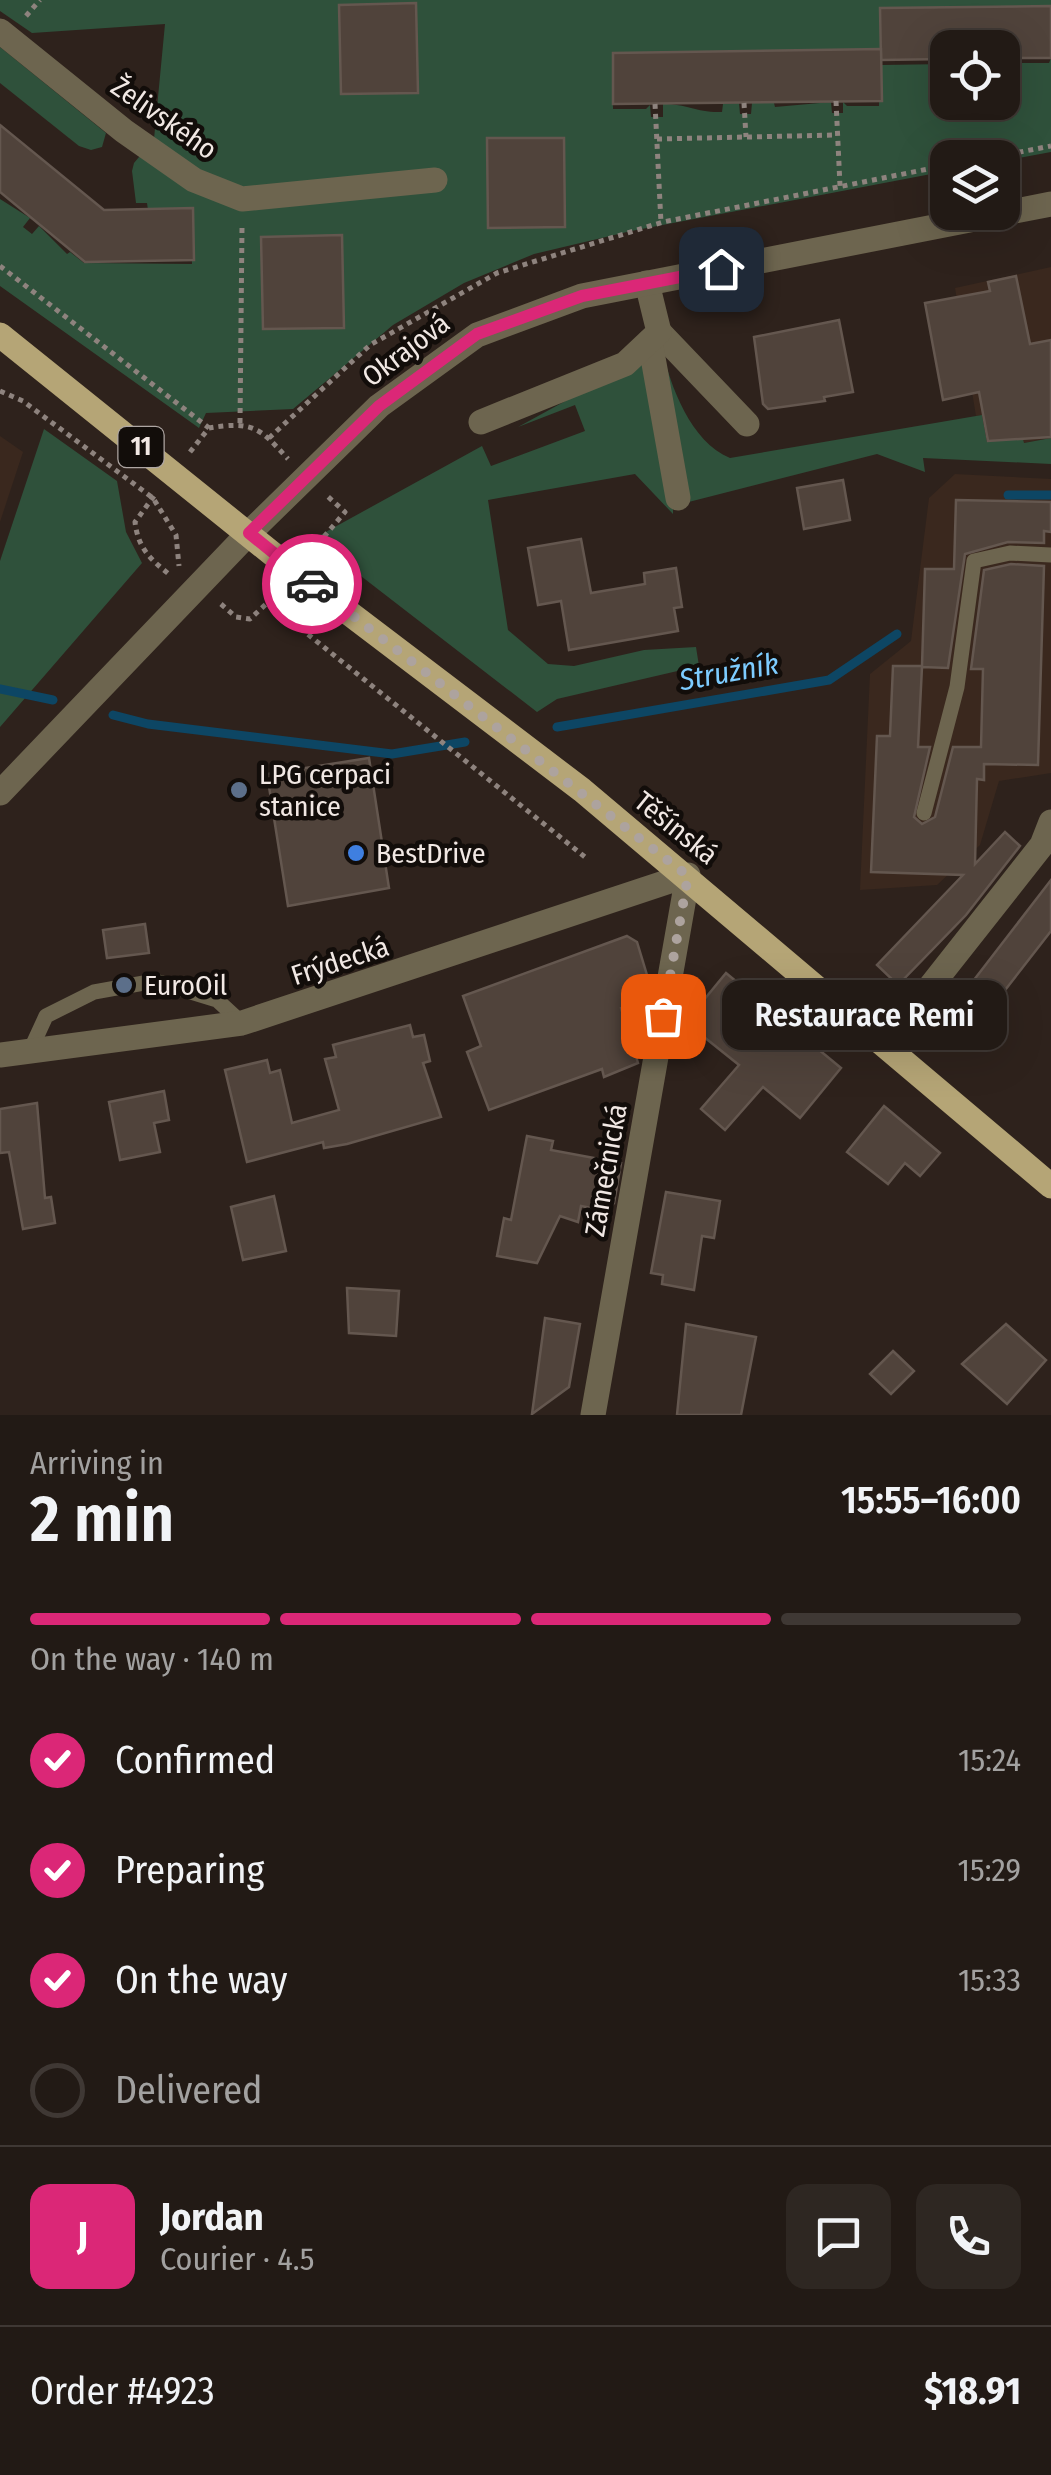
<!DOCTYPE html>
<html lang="en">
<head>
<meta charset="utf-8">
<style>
  :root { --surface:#221a15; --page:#2e2722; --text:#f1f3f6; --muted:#a2a1a0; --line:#3f3834; --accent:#db2777 }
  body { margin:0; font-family:"Fira Sans Condensed",sans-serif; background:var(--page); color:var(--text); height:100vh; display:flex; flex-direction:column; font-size:38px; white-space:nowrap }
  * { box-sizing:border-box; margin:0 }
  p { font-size:32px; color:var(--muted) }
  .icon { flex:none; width:55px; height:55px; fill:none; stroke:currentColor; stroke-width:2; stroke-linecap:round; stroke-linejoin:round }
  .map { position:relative; height:1415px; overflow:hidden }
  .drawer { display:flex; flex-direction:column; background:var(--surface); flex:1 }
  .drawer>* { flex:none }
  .fabs { position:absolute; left:930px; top:30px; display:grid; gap:20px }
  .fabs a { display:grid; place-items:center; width:90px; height:90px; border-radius:20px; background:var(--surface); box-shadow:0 10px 40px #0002,0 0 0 2px var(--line); font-size:50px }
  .pin { position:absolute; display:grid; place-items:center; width:85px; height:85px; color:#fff; margin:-42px; border-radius:20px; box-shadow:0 5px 15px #0006 }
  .courier { position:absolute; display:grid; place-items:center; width:100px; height:100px; margin:-50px; border:8px solid #db2777; border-radius:50%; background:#fff; color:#222; box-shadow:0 2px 12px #0007 }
  .bubble { position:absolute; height:70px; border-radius:20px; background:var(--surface); box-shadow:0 10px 40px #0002,0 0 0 2px var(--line); font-size:32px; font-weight:600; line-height:70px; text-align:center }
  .head em { font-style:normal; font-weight:600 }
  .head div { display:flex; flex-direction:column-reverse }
  .head { display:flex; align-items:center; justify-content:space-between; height:170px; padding:0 30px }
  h1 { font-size:65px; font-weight:600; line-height:75px }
  .bar { display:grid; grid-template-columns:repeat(4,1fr); gap:15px 10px; align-content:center; height:120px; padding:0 30px }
  .bar i { height:12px; border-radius:8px; background:var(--line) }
  .bar .active { background:var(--accent) }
  .bar p { grid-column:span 4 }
  .line { display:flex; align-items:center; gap:25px; padding:0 30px; border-top:2px solid var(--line) }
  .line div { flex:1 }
  .round { display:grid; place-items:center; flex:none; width:105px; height:105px; border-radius:20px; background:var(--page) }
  ol { padding:0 30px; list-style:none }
  li { display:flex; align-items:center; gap:30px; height:110px }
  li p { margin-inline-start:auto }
  li .icon { padding:10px; border-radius:50%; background:var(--accent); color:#fff; stroke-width:4 }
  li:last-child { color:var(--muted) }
  li i { width:55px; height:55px; border:5px solid var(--line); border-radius:50% }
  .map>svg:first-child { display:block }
  .built { fill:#3a281e }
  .green { fill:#2f513b }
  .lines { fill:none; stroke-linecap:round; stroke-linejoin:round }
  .stream { stroke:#0d4664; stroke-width:9 }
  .building { fill:#50433b; stroke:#64574f; stroke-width:2.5 }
  .path { stroke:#8e837e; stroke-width:5; stroke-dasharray:5 5; stroke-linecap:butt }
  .service { stroke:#6d654f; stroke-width:15 }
  .minor { stroke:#6d654f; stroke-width:25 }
  .tertiary { stroke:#6d654f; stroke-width:25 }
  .primary { stroke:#b5a576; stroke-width:25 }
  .done { stroke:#ada39e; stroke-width:10; stroke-dasharray:0 18 }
  .route { stroke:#db2777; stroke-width:12 }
  .service-dot { fill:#5c6f8a; stroke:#120d0a; stroke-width:4 }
  .shop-dot { fill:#3f7fe0; stroke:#120d0a; stroke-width:4 }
  .labels { text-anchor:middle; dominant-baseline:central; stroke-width:9; stroke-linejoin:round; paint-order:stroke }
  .shield { fill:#120d0a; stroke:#aea6a3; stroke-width:2.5 }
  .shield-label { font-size:25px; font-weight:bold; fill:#f1e8e4 }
  .street-label { font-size:28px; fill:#f1e8e4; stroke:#120d0a }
  .poi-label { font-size:28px; fill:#f1e8e4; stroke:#120d0a; text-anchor:start }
  .water-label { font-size:30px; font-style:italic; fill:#7dccff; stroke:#120d0a }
</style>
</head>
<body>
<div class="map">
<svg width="1051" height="1415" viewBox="0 0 1051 1415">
  <rect width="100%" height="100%" fill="#2e221c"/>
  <g class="built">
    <polygon points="1051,267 1051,438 1023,443 1021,436 987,442 982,415 976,416 955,288"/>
    <polygon points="0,436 23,452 0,522"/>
    <polygon points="955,474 1051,479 1051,773 999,781 980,845 937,885 860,890 870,674 911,641 929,498"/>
  </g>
  <g class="green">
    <path d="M 0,0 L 1051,0 L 1051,6 L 880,9 L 880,49 L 612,53 L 613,109 L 646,109 L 650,105 L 651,117 L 663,117 L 663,104 C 688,104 697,113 722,112 L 723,104 L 739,103 L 740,114 L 751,114 L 752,103 L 774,103 L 775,107 L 831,102 L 832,113 L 843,113 L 843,102 L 847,106 L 879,106 L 880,61 L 882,65 L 947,64 L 948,102 L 1002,102 L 1003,63 L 1049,63 L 1051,58 L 1051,152 L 1003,161 L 948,158 L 947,171 L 631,231 L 534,254 L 464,283 L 393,325 L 293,409 L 206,413 L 199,428 L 0,286 L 0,199 L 30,218 L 23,227 L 32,234 L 39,226 L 67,254 L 70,252 L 84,263 L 192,264 L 191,209 L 148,210 L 147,203 L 136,203 L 132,171 L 134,163 L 154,139 L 165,24 L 32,33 L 0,11 Z"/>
    <polygon points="0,47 106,133 102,147 91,150 79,146 0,83"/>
    <path d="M 662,348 C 670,386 691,442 730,458 L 982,415 L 987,442 L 1022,436 L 1024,443 L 1051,438 L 1051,464 L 923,458 L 925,472 L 877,454 L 673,506 L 673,514 L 635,474 L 488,500 L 508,630 L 548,664 L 574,666 L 644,650 L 696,647 L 699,666 L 557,699 L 537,712 L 313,539 L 482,446 L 491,466 L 585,431 L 575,405 L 518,427 Z"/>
    <polygon points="44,429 117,481 126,532 142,563 0,727 0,561"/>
  </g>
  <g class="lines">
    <g class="stream">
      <polyline points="1008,495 1051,495"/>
      <polyline points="0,689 53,700"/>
      <polyline points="113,715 148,724 392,754 465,742"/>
      <polyline points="557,727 829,680 897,634"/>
    </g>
  </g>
  <g class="building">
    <polygon points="416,3 418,93 341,94 339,5"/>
    <polygon points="1051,6 1051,58 1002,58 1002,48 948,48 948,59 881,60 880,8"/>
    <polygon points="881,49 882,101 613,104 613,53"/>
    <polygon points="0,125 104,210 193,208 194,260 85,262 0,192"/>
    <polygon points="487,138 564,138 565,227 488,228"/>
    <polygon points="342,235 344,328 263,329 261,237"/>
    <polygon points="1016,276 1030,344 1051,340 1051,437 988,441 979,392 943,400 925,303 990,291 988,282"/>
    <polygon points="839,320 853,392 824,397 825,401 768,409 763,404 754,337"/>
    <polygon points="843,480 850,520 804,529 797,488"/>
    <polygon points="956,500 1051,502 1051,532 1044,531 1044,543 1008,542 965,554 948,668 922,667 918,747 930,747 914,817 922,824 935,817 953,747 981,747 983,669 971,669 984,570 1011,564 1044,566 1038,765 984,764 984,780 977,779 975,864 1005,832 1020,846 966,915 898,985 877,965 963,875 871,872 877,736 890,736 893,666 922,666 925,569 954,569"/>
    <polygon points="581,539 591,593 645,584 644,573 676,568 682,607 674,608 678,631 569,650 561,601 538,605 528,548"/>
    <polygon points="369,758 389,888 288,906 267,774"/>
    <polygon points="1051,880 1051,931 964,1043 940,1024"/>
    <polygon points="145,924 149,953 107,958 103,930"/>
    <polygon points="627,936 637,942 650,985 633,991 637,1003 621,1008 638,1063 604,1077 602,1069 489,1110 467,1052 481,1046 463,996"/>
    <polygon points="726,973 841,1068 800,1118 763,1087 725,1130 701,1109 739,1065 689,1025 697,1015 694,1012"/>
    <polygon points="410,1025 413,1037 424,1035 430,1061 423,1063 441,1117 347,1144 324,1148 323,1142 247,1162 225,1070 267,1060 270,1073 280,1070 292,1123 339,1110 325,1059 336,1057 333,1045"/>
    <polygon points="164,1091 169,1120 154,1123 160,1152 120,1160 109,1102"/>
    <polygon points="37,1103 45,1198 51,1197 55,1223 23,1229 9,1152 0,1153 0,1109"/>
    <polygon points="884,1106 940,1153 920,1176 905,1163 888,1184 847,1152"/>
    <polygon points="527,1136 553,1141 551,1150 621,1163 614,1203 602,1201 601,1210 581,1206 578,1222 560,1216 537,1263 497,1256 504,1218 511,1220"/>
    <polygon points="666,1192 720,1201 714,1238 702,1236 694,1290 662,1284 663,1275 651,1273"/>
    <polygon points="274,1196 286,1251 243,1260 231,1207"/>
    <polygon points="347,1288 399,1291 396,1336 349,1333"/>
    <polygon points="545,1318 580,1324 569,1387 532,1414"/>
    <polygon points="686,1324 756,1337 741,1415 677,1415"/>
    <polygon points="1006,1324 1046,1360 1007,1404 962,1364"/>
    <polygon points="893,1351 914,1371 891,1394 870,1374"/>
  </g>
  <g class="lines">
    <g class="path">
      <polyline points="26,16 40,0"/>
      <polyline points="836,101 840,186"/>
      <polyline points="744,103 746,137"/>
      <polyline points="655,104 661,223"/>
      <polyline points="657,139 837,135"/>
      <polyline points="989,158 1051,146"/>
      <polyline points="0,266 209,428"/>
      <polyline points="0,391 23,401 153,498 176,535 179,566"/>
      <polyline points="240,423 242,227"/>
      <polyline points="269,438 370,345 497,273 663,222 948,165"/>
      <path d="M 190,452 L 209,428 C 253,421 259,427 288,459"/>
      <path d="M 154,496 L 135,522 C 138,548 150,559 170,575"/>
      <polyline points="311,552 345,512 325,494"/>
      <polyline points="269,603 585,857"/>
      <polyline points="221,604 236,617 250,619 279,592"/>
    </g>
    <g class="service">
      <polyline points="924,813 957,687 974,561 1010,553 1051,555"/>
      <polyline points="29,1053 46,1016 94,992 155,981 217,1000 242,1023"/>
    </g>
    <g class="minor">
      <polyline points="0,31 124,131 194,180 242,199 435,180"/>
      <polyline points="659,332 747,424"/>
      <polyline points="650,341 678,498"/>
      <polyline points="481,422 625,364 659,332 647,283"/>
      <polyline points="249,533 379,406 477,335 582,296 1051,204"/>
      <polyline points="919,1001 1042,845 1051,822"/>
      <polyline points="0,1055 242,1023 688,875 593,1415"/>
    </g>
    <polyline class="tertiary" points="0,793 249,533"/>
    <polyline class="primary" points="0,335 295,572 582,790 1051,1186"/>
  </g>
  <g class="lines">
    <polyline class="done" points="312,584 688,876 663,1016"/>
    <polyline class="route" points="312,584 249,533 379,406 477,334 582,296 721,269"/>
  </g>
  <g class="service-dot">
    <circle cx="239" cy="790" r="10"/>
    <circle cx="124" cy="985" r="10"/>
  </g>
  <circle class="shop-dot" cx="356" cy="853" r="10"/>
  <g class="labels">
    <rect class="shield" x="118.5" y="427" width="45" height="40" rx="8"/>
    <g class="shield-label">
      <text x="141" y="447">11</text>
    </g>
    <g class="street-label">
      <text transform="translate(164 118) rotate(35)">Želivského</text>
      <text transform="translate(406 350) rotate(-37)">Okrajová</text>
      <text transform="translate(676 828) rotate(39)">Těšínská</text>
      <text transform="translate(340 961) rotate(-18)">Frýdecká</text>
      <text transform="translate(606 1170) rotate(-80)">Zámečnická</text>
    </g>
    <g class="poi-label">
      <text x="259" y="774">LPG cerpaci<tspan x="259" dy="32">stanice</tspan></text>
      <text x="376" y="853">BestDrive</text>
      <text x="144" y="985">EuroOil</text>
    </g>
    <g class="water-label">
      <text transform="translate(729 672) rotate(-10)">Stružník</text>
    </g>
  </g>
</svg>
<div class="fabs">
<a><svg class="icon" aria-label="locate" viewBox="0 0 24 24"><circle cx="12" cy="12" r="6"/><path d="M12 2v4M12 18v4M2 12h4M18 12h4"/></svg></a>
<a><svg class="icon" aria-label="layers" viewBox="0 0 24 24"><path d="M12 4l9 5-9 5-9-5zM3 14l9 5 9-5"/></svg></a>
</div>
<div class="pin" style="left:663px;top:1016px;background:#ea580c"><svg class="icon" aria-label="bag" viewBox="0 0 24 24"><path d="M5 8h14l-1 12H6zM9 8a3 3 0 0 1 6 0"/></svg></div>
<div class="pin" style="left:721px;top:269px;background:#1f2937"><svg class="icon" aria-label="home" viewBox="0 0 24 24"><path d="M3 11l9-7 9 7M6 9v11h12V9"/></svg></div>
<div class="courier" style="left:312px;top:584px"><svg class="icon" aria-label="car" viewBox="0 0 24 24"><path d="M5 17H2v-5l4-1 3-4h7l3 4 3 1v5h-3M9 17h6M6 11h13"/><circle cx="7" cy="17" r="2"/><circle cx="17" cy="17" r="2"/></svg></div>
<div class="bubble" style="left:722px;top:980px;width:285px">Restaurace Remi</div>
</div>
<section class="drawer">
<div class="head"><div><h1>2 min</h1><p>Arriving in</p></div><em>15:55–16:00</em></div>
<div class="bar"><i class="active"></i><i class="active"></i><i class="active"></i><i></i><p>On the way · 140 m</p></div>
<ol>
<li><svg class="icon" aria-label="check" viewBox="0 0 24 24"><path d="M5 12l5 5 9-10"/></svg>Confirmed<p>15:24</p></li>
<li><svg class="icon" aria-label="check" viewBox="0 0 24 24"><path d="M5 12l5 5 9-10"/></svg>Preparing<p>15:29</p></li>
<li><svg class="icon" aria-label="check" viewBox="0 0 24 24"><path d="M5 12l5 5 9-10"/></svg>On the way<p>15:33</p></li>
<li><i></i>Delivered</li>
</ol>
<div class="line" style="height:180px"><b class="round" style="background:var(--accent);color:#fff">J</b><div><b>Jordan</b><p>Courier · 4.5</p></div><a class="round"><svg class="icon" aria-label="chat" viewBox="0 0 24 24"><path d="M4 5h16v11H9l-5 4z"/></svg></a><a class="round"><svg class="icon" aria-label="phone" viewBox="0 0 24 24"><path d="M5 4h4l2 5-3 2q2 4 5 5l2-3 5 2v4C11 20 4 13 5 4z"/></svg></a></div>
<div class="line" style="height:130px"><div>Order #4923</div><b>$18.91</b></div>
</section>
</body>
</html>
